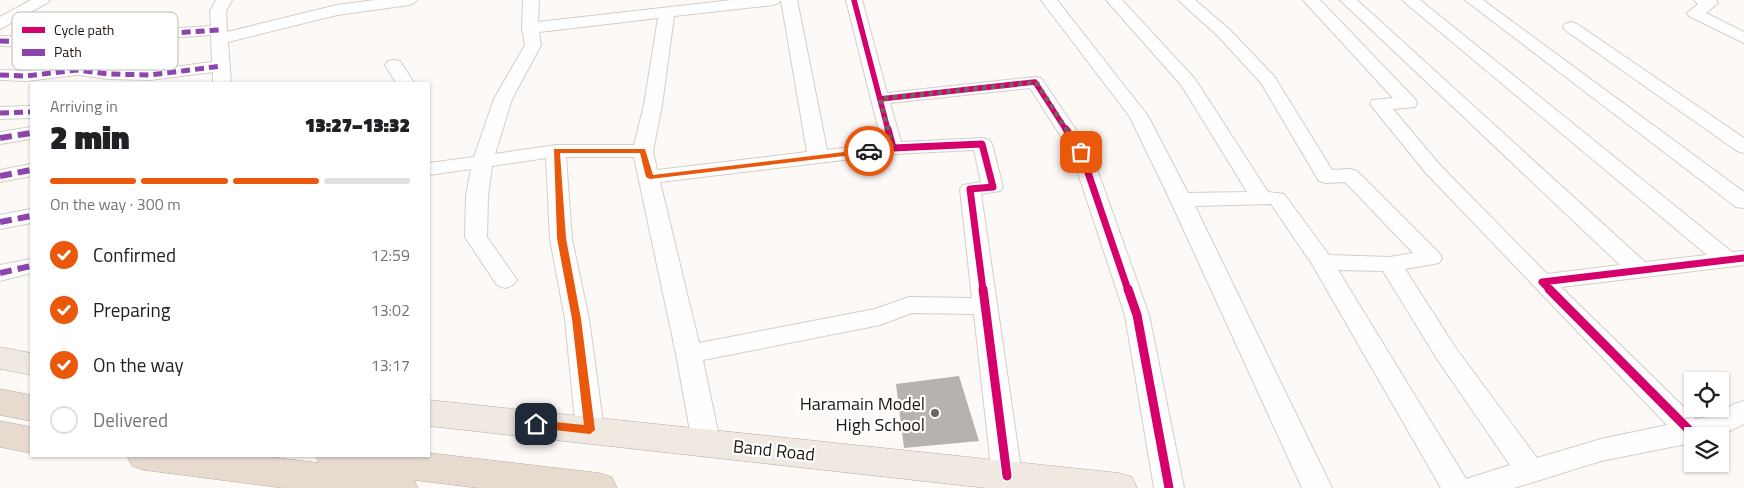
<!DOCTYPE html>
<html lang="en">
<head>
<meta charset="utf-8">
<style>
  :root { --surface:#fff; --page:#f6f6f6; --text:#202124; --muted:#757577; --line:#e0e0e0; --accent:#ea580c }
  body { margin:0; font-family:"Titillium Web",sans-serif; background:var(--page); color:var(--text); height:100vh; display:flex; flex-direction:column; font-size:19px; white-space:nowrap }
  * { box-sizing:border-box; margin:0 }
  p { font-size:16px; color:var(--muted) }
  .icon { flex:none; width:28px; height:28px; fill:none; stroke:currentColor; stroke-width:2; stroke-linecap:round; stroke-linejoin:round }
  .map { position:relative; flex:1; overflow:hidden }
  .details { position:absolute; left:30px; top:82px; width:400px; height:375px; display:flex; flex-direction:column; background:var(--surface); border-radius:0px; box-shadow:0 1px 4px #0004 }
  .details>* { flex:none }
  .controls { position:absolute; left:1684px; top:372px; display:grid; gap:10px }
  .controls a { display:grid; place-items:center; width:45px; height:45px; border-radius:0px; background:var(--surface); box-shadow:0 1px 4px #0004; font-size:25px }
  .pin { position:absolute; display:grid; place-items:center; width:42px; height:42px; color:#fff; margin:-21px; border-radius:10px; box-shadow:0 2px 8px #0006 }
  .courier { position:absolute; display:grid; place-items:center; width:50px; height:50px; margin:-25px; border:4px solid #ea580c; border-radius:50%; background:#fff; color:#222; box-shadow:0 1px 6px #0007 }
  .headline em { font-style:normal; font-weight:800 }
  .headline div { display:flex; flex-direction:column-reverse }
  .headline { display:flex; align-items:center; justify-content:space-between; height:85px; padding:0 20px }
  h1 { font-size:32px; font-weight:800; line-height:38px }
  .bar { display:grid; grid-template-columns:repeat(4,1fr); gap:8px 5px; align-content:center; height:60px; padding:0 20px }
  .bar i { height:6px; border-radius:4px; background:var(--line) }
  .bar .active { background:var(--accent) }
  .bar p { grid-column:span 4 }
  ol { padding:0 20px; list-style:none }
  li { display:flex; align-items:center; gap:15px; height:55px }
  li p { margin-inline-start:auto }
  li .icon { padding:5px; border-radius:50%; background:var(--accent); color:#fff; stroke-width:4 }
  li:last-child { color:var(--muted) }
  li i { width:28px; height:28px; border:2px solid var(--line); border-radius:50% }
  .map>svg:first-child { display:block }
  .building { fill:#b7b2ad }
  .lines { fill:none; stroke-linecap:round; stroke-linejoin:round }
  .minor-casing { stroke:#d4cec9; stroke-width:2 }
  .major-casing { stroke:#b9ab9d; stroke-width:1 }
  .highway-casing { stroke:#b9ab9d; stroke-width:1 }
  .minor { fill:#fffefe; fill-rule:evenodd }
  .major { fill:#f0e9e2; fill-rule:evenodd }
  .highway { fill:#e7dbcf; fill-rule:evenodd }
  .quiet-far1 { stroke:#8e44ad; stroke-width:5; stroke-dasharray:9 5; stroke-linecap:butt }
  .quiet { stroke:#8e44ad; stroke-width:6; stroke-dasharray:12 6; stroke-linecap:butt }
  .cycleway-far2-casing { stroke:#fff; stroke-width:8 }
  .cycleway-far1-casing { stroke:#fff; stroke-width:10 }
  .cycleway-casing { stroke:#fff; stroke-width:12 }
  .cycleway-far2 { stroke:#d6006c; stroke-width:5.5 }
  .cycleway-far1 { stroke:#d6006c; stroke-width:7 }
  .cycleway { stroke:#d6006c; stroke-width:9 }
  .route { fill:#ea580c }
  .done { stroke:#6c6661; stroke-width:5; stroke-dasharray:0 9 }
  .poi-dot { fill:#6c6661; stroke:#fff; stroke-width:2 }
  .labels { text-anchor:middle; dominant-baseline:central; stroke-width:4.5; stroke-linejoin:round; paint-order:stroke }
  .near-poi-label { font-size:18px; fill:#1f1710; stroke:#fff; text-anchor:end }
  .near-street-label { font-size:18px; fill:#1f1710; stroke:#fff }
  .key { fill:#fff; stroke:#bcb9b7; stroke-width:1 }
  .key-label { font-size:14px; fill:#1f1710 }
</style>
</head>
<body>
<div class="map">
<svg width="1744" height="488" viewBox="0 0 1744 488">
  <rect width="100%" height="100%" fill="#fcf9f7"/>
  <polygon class="building" points="959,376 979,441 904,448 896,384"/>
  <g class="lines">
    <defs>
      <g id="minor">
        <polygon points="31,0 50,0 47,3 0,29 0,17"/>
        <polygon points="216,0 232,0 226,11 227,32 337,5 375,0 417,0 414,3 409,5 337,15 228,42 231,84 213,84 213,72 150,80 109,79 77,75 26,81 0,80 0,70 26,71 77,65 109,69 150,70 212,62 211,35 37,47 0,46 0,36 37,37 211,26 210,11"/>
        <path d="M 523,0 L 539,0 L 538,22 L 732,0 L 781,0 L 778,3 L 773,5 L 674,16 L 662,105 L 653,151 L 657,170 L 807,152 L 781,0 L 797,0 L 827,150 L 882,143 L 846,0 L 862,0 L 887,93 L 1035,77 L 1041,78 L 1091,152 L 1149,315 L 1184,488 L 1154,488 L 1125,315 L 1071,152 L 1030,88 L 890,103 L 901,142 L 982,138 L 989,140 L 992,144 L 1003,187 L 1000,191 L 981,194 L 1022,476 L 1017,484 L 1007,488 L 997,484 L 992,476 L 974,314 L 912,313 L 880,325 L 703,360 L 720,442 L 716,450 L 706,453 L 696,450 L 692,442 L 676,354 L 634,157 L 566,157 L 572,239 L 589,319 L 604,430 L 600,438 L 590,441 L 580,438 L 576,430 L 565,319 L 550,239 L 546,158 L 492,166 L 488,196 L 487,237 L 517,280 L 513,285 L 505,288 L 497,285 L 465,237 L 466,196 L 471,169 L 429,175 L 429,163 L 474,157 L 494,99 L 525,45 L 522,28 ZM 658,18 L 644,105 L 634,145 L 556,145 L 495,154 L 512,99 L 541,45 L 539,32 ZM 974,150 L 981,182 L 963,185 L 960,189 L 972,298 L 909,297 L 875,309 L 699,343 L 660,182 L 893,154 Z"/>
        <path d="M 1041,0 L 1057,0 L 1148,116 L 1188,193 L 1247,192 L 1182,86 L 1106,0 L 1122,0 L 1195,79 L 1268,192 L 1284,194 L 1329,255 L 1390,257 L 1413,253 L 1345,182 L 1326,183 L 1319,181 L 1261,83 L 1218,36 L 1178,0 L 1195,0 L 1230,30 L 1274,76 L 1332,170 L 1350,169 L 1357,171 L 1439,253 L 1442,258 L 1439,263 L 1405,269 L 1455,347 L 1537,458 L 1601,439 L 1667,425 L 1425,172 L 1370,104 L 1372,100 L 1393,98 L 1303,0 L 1320,0 L 1415,99 L 1417,103 L 1415,107 L 1393,109 L 1439,164 L 1547,274 L 1620,265 L 1340,0 L 1357,0 L 1645,262 L 1707,255 L 1402,0 L 1420,0 L 1732,252 L 1744,251 L 1744,265 L 1561,287 L 1696,419 L 1713,416 L 1734,404 L 1744,401 L 1744,424 L 1720,436 L 1692,436 L 1691,443 L 1601,461 L 1514,488 L 1441,488 L 1312,264 L 1271,204 L 1195,206 L 1332,488 L 1302,488 L 1170,200 L 1130,117 ZM 1338,270 L 1383,271 L 1437,359 L 1510,465 L 1466,479 Z"/>
        <polygon points="1465,0 1483,0 1744,192 1744,208 1736,207"/>
        <polygon points="1694,0 1716,0 1718,3 1706,13 1744,32 1744,43 1689,16 1687,13 1698,4"/>
        <polygon points="1571,22 1577,24 1744,138 1744,153 1737,151 1565,30 1563,27 1565,24"/>
        <polygon points="394,60 400,61 415,84 397,84 385,65 388,61"/>
        <polygon points="31,106 31,118 0,119 0,107"/>
        <polygon points="31,127 31,139 0,144 0,132"/>
        <polygon points="31,164 31,176 0,182 0,170"/>
        <polygon points="31,209 31,223 0,229 0,215"/>
        <polygon points="31,259 31,273 0,281 0,265"/>
      </g>
      <g id="major">
        <polygon points="0,347 31,353 31,375 0,369"/>
        <polygon points="429,400 1119,473 1132,477 1137,488 986,488 429,426"/>
      </g>
      <g id="highway">
        <polygon points="0,389 31,395 31,421 0,415"/>
        <polygon points="0,421 31,427 31,453 0,447"/>
        <polygon points="429,453 599,473 612,477 617,488 479,488 414,480 418,488 284,488 144,470 132,466 127,456 261,456 319,463 316,456 429,456"/>
      </g>
    </defs>
    <use href="#minor" class="minor-casing"/>
    <use href="#major" class="major-casing"/>
    <use href="#highway" class="highway-casing"/>
    <use href="#minor" class="minor"/>
    <use href="#major" class="major"/>
    <use href="#highway" class="highway"/>
    <g class="quiet-far1">
      <polyline points="0,41 37,42 219,30"/>
      <polyline points="0,75 26,76 77,70 109,74 150,75 222,66"/>
      <polyline points="0,113 31,112"/>
    </g>
    <g class="quiet">
      <polyline points="0,138 31,133"/>
      <polyline points="0,176 31,170"/>
      <polyline points="0,222 31,216"/>
      <polyline points="0,273 31,266"/>
    </g>
    <defs>
      <g id="cycleway-far2">
        <polyline points="854,0 888,130"/>
        <polyline points="880,99 1035,82 1066,130"/>
      </g>
      <g id="cycleway-far1">
        <polyline points="888,129 893,148 982,144 993,187 970,189 983,290"/>
        <polyline points="1066,129 1081,152 1128,290"/>
        <polyline points="1550,290 1542,282 1744,258"/>
      </g>
      <g id="cycleway">
        <polyline points="983,289 1007,476"/>
        <polyline points="1128,289 1137,315 1169,488"/>
        <polyline points="1549,289 1691,432"/>
      </g>
    </defs>
    <use href="#cycleway-far2" class="cycleway-far2-casing"/>
    <use href="#cycleway-far1" class="cycleway-far1-casing"/>
    <use href="#cycleway" class="cycleway-casing"/>
    <use href="#cycleway-far2" class="cycleway-far2"/>
    <use href="#cycleway-far1" class="cycleway-far1"/>
    <use href="#cycleway" class="cycleway"/>
  </g>
  <polygon class="route" points="554,149 645,149 653,175 869,149 873,151 869,153 650,179 646,177 640,153 560,153 566,238 581,319 595,430 590,434 536,428 531,424 536,420 584,425 572,319 557,238"/>
  <g class="lines">
    <polyline class="done" points="869,151 893,148 880,99 1036,82 1081,152"/>
  </g>
  <circle class="poi-dot" cx="935" cy="413" r="5"/>
  <g class="labels">
    <g class="near-poi-label">
      <text x="925" y="403">Haramain Model<tspan x="925" dy="21">High School</tspan></text>
    </g>
    <g class="near-street-label">
      <text transform="translate(774 450) rotate(6)">Band Road</text>
    </g>
  </g>
  <rect x="12" y="12" width="166" height="58" rx="8" class="key"/>
  <rect x="22" y="27" width="23" height="6" fill="#d6006c"/>
  <rect x="22" y="49" width="23" height="7" fill="#8e44ad"/>
  <g class="key-label">
    <text x="54" y="35">Cycle path</text>
    <text x="54" y="57">Path</text>
  </g>
</svg>
<div class="controls">
<a><svg class="icon" aria-label="locate" viewBox="0 0 24 24"><circle cx="12" cy="12" r="6"/><path d="M12 2v4M12 18v4M2 12h4M18 12h4"/></svg></a>
<a><svg class="icon" aria-label="layers" viewBox="0 0 24 24"><path d="M12 4l9 5-9 5-9-5zM3 14l9 5 9-5"/></svg></a>
</div>
<div class="pin" style="left:1081px;top:152px;background:#ea580c"><svg class="icon" aria-label="bag" viewBox="0 0 24 24"><path d="M5 8h14l-1 12H6zM9 8a3 3 0 0 1 6 0"/></svg></div>
<div class="pin" style="left:536px;top:424px;background:#1f2937"><svg class="icon" aria-label="home" viewBox="0 0 24 24"><path d="M3 11l9-7 9 7M6 9v11h12V9"/></svg></div>
<div class="courier" style="left:869px;top:151px"><svg class="icon" aria-label="car" viewBox="0 0 24 24"><path d="M5 17H2v-5l4-1 3-4h7l3 4 3 1v5h-3M9 17h6M6 11h13"/><circle cx="7" cy="17" r="2"/><circle cx="17" cy="17" r="2"/></svg></div>
<section class="details">
<div class="headline"><div><h1>2 min</h1><p>Arriving in</p></div><em>13:27–13:32</em></div>
<div class="bar"><i class="active"></i><i class="active"></i><i class="active"></i><i></i><p>On the way · 300 m</p></div>
<ol>
<li><svg class="icon" aria-label="check" viewBox="0 0 24 24"><path d="M5 12l5 5 9-10"/></svg>Confirmed<p>12:59</p></li>
<li><svg class="icon" aria-label="check" viewBox="0 0 24 24"><path d="M5 12l5 5 9-10"/></svg>Preparing<p>13:02</p></li>
<li><svg class="icon" aria-label="check" viewBox="0 0 24 24"><path d="M5 12l5 5 9-10"/></svg>On the way<p>13:17</p></li>
<li><i></i>Delivered</li>
</ol>
</section>
</div>
</body>
</html>
